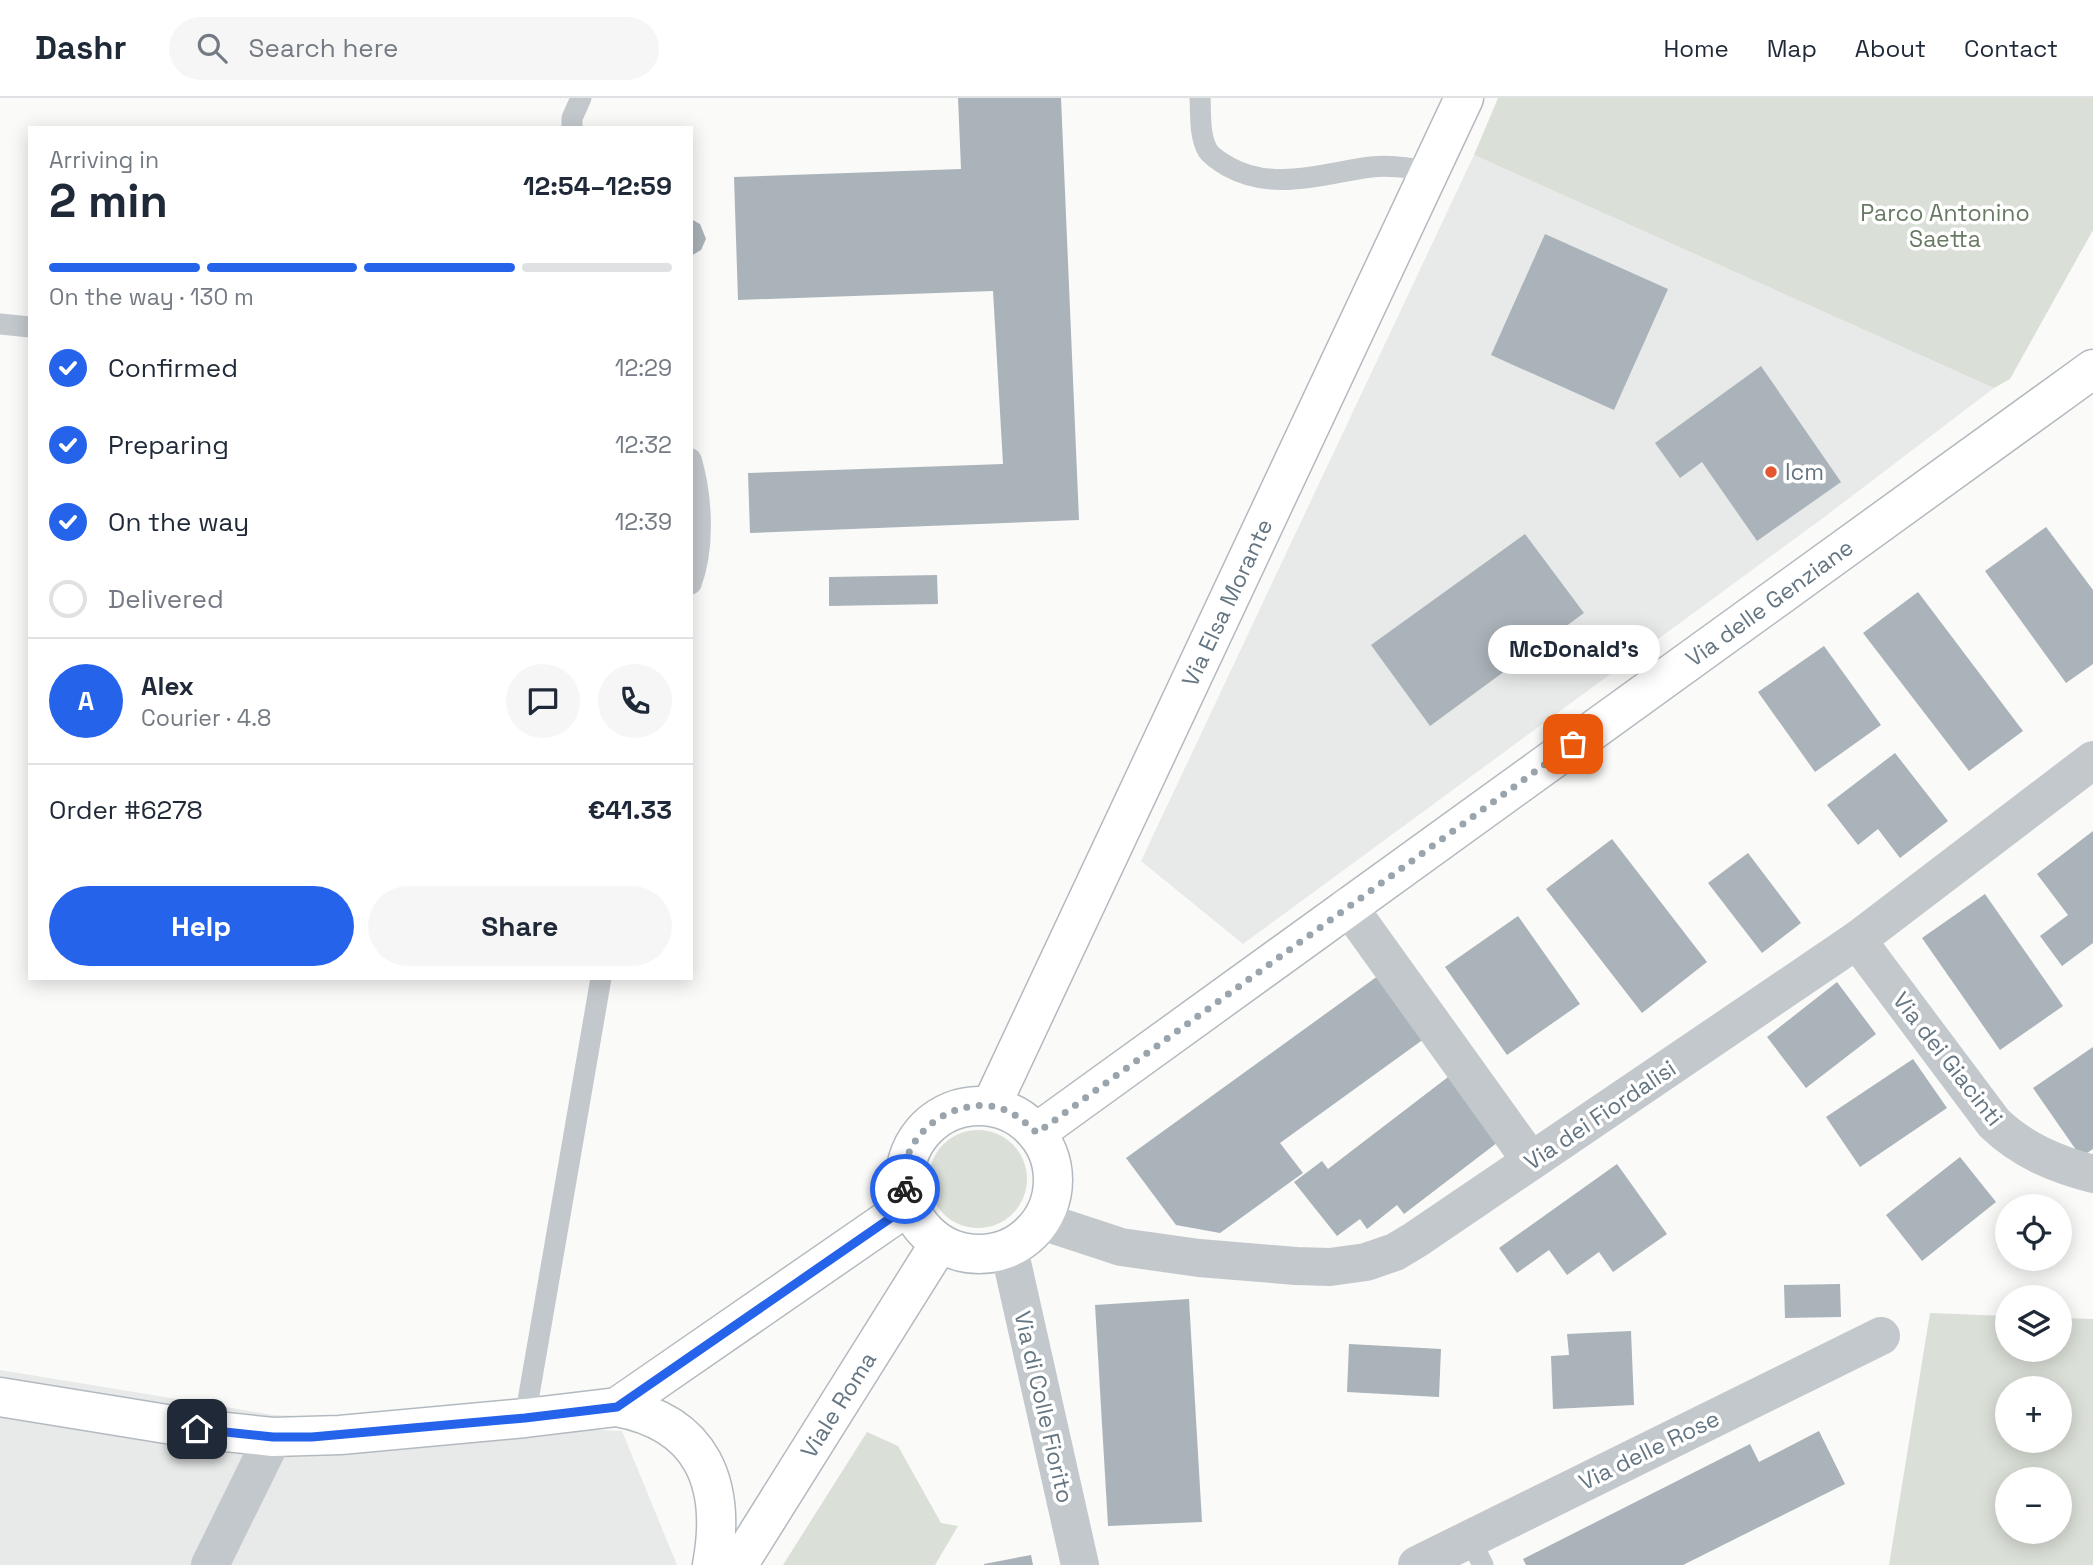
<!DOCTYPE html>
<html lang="en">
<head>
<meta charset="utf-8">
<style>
  :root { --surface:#fff; --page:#f6f6f7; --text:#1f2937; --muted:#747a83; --line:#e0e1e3; --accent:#2563eb }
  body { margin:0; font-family:"Space Grotesk",sans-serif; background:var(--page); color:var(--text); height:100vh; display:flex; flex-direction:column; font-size:26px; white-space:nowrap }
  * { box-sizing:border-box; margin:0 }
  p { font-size:23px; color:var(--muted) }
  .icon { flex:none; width:38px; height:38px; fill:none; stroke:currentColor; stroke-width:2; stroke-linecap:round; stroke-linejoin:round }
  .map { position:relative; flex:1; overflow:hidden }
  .drawer { position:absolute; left:28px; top:28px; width:665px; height:854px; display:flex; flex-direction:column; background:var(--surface); border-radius:0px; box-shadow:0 4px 18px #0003 }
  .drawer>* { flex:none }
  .buttons { position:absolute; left:1995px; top:1096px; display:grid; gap:14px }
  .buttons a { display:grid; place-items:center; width:77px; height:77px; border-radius:50%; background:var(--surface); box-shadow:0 4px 18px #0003; font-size:35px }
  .pin { position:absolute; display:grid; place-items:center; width:60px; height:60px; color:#fff; margin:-30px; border-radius:14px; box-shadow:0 4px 10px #0006 }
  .courier { position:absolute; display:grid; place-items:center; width:70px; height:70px; margin:-35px; border:5px solid #2563eb; border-radius:50%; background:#fff; color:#222; box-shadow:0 2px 9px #0007 }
  .bubble { position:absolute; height:49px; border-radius:24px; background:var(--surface); box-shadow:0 4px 18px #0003; font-size:23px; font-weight:700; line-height:49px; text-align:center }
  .overview em { font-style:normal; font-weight:700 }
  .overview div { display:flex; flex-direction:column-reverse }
  .overview { display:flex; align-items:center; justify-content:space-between; height:119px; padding:0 21px }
  h1 { font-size:46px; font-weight:700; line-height:52px }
  .bar { display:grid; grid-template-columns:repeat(4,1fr); gap:10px 7px; align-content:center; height:84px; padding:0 21px }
  .bar i { height:9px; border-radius:5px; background:var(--line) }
  .bar .on { background:var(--accent) }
  .bar p { grid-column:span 4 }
  .line { display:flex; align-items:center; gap:18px; padding:0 21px; border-top:2px solid var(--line) }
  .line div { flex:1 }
  .round { display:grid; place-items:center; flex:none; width:74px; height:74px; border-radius:37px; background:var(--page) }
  ol { padding:0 21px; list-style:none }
  li { display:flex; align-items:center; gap:21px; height:77px }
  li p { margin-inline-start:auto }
  li .icon { padding:7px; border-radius:50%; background:var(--accent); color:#fff; stroke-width:4 }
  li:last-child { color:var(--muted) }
  li i { width:38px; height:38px; border:4px solid var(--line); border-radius:50% }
  .action { display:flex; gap:14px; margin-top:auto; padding:14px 21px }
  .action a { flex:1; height:80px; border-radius:42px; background:var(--accent); color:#fff; font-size:28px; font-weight:700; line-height:80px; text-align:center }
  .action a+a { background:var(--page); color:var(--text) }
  header { display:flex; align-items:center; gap:42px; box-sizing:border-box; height:98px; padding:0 35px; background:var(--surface); border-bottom:2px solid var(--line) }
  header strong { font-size:33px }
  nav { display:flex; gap:38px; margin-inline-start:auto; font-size:24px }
  .search { width:490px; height:63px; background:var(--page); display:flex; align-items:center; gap:18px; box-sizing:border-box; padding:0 24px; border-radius:38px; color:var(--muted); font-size:26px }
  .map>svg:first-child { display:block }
  .built { fill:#e8e9e9 }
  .green { fill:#dadfd7; fill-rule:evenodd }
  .building { fill:#aab3b9 }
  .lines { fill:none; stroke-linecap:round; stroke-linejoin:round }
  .secondary-casing { stroke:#b3babf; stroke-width:41 }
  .lane { stroke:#c3c8cc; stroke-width:21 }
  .street { stroke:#c3c8cc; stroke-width:38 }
  .secondary { stroke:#fff; stroke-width:38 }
  .done { stroke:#99a4ac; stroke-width:7; stroke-dasharray:0 12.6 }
  .route { stroke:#2563eb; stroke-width:9 }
  .poi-dot { fill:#e4572e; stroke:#fff; stroke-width:2.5 }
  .labels { text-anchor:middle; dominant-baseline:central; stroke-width:7; stroke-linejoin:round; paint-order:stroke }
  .park-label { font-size:23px; fill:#687a64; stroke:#fff }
  .poi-label { font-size:23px; fill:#657683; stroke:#fff; text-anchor:start }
  .street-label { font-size:23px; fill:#657683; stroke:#fff }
</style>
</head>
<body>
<header>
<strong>Dashr</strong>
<div class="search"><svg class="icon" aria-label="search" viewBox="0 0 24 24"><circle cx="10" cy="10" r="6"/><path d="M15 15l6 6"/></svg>Search here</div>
<nav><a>Home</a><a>Map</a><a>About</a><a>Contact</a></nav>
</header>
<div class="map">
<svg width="2093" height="1467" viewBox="0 0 2093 1467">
  <rect width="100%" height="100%" fill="#fafaf8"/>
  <g class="built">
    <polygon points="1474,57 1994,290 1827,417 1243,846 1141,763"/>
    <polygon points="0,1272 274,1317 622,1333 677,1467 0,1467"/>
  </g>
  <g class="green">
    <polygon points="1498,0 2093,0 2093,132 2010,281 1994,290 1474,57"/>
    <circle cx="978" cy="1081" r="49"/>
    <path d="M 1930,1215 L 2007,1218 L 2007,1251 L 2060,1251 L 2060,1220 L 2093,1221 L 2093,1467 L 1889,1467 ZM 2007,1290 L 2060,1290 L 2060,1342 L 2007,1342 ZM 2007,1381 L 2060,1381 L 2060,1433 L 2007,1433 Z"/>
    <polygon points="867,1334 898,1348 941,1425 958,1428 935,1467 783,1467"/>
  </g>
  <g class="building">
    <polygon points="958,0 1061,0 1079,422 750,435 748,375 1003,366 993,193 738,202 734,79 961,71"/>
    <polygon points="691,121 700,126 706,141 701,152 691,158"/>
    <polygon points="1545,136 1668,191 1614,312 1491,257"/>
    <polygon points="1761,268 1841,384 1757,443 1702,364 1680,380 1655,345"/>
    <polygon points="2046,429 2093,492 2093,566 2066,585 1985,473"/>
    <polygon points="1525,436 1584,515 1430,628 1371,547"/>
    <polygon points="937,477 938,506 829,508 829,479"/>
    <polygon points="1918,494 2023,633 1969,673 1863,535"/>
    <polygon points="1824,548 1881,627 1815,674 1758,594"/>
    <polygon points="1895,655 1948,723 1900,760 1878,731 1858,747 1827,707"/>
    <polygon points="2093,733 2093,845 2062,868 2040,838 2068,817 2037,776"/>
    <polygon points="1612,741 1707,864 1642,915 1546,791"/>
    <polygon points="1748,755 1801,825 1762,855 1708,785"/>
    <polygon points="1985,796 2063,908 2000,952 1922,840"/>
    <polygon points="1518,818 1580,906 1507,957 1445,869"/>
    <polygon points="1382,875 1428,938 1280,1045 1303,1075 1220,1135 1176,1127 1126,1060"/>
    <polygon points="1837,884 1876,936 1806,990 1767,939"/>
    <polygon points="2093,949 2093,1051 2081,1059 2033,990"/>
    <polygon points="1913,961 1947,1010 1860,1069 1826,1019"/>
    <polygon points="1452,976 1502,1041 1404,1116 1397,1107 1367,1131 1360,1121 1337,1138 1294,1084 1322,1063 1328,1071"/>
    <polygon points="1960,1059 1996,1104 1922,1163 1886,1117"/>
    <polygon points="1617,1066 1667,1136 1613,1174 1599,1154 1567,1177 1549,1152 1517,1175 1499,1150"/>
    <polygon points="1840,1186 1841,1219 1785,1220 1784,1187"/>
    <polygon points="1189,1201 1202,1424 1108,1428 1095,1207"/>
    <polygon points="1631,1233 1634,1307 1553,1311 1551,1258 1569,1257 1567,1236"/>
    <polygon points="1349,1246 1441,1251 1439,1299 1347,1294"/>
    <polygon points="1819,1333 1845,1386 1683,1467 1526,1467 1523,1461 1750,1346 1759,1364"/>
    <polygon points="1031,1457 1033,1467 984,1467 984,1466"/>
  </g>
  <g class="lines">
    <defs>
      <g id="secondary">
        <circle cx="979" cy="1082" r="74"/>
        <path id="s1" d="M 991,1008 L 1464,0"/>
        <path id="s2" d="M 1036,1035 L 2093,271"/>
        <path d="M 0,1299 L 197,1331 L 273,1339 L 340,1337 L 525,1320 L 617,1309 C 703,1325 727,1386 712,1467"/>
        <polyline points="617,1309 908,1108"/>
        <path id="s3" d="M 738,1467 L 939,1146"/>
      </g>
    </defs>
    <use href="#secondary" class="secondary-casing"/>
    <g class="lane">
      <path d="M 1200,0 C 1201,16 1199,38 1208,53 C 1213,60 1222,65 1229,69 C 1274,94 1324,75 1371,69 C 1390,67 1410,70 1430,73"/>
      <polyline points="572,30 572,20 581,0"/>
      <polyline points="0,226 30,229"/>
      <path d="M 691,361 C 702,398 705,449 691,486"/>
      <polyline points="525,1320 601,880"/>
      <polyline points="1470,1441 1483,1467"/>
    </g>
    <g class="street">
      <polyline points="1348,808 1531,1063"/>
      <path d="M 1857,842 L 1994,1025 C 2022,1052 2055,1066 2093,1076"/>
      <polyline points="1042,1123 1121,1149 1199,1160 1296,1168 1330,1169 1366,1164 1395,1154 1415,1142 1857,842 2093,662"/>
      <polyline points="1009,1151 1080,1467"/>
      <polyline points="210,1467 273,1339"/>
      <polyline points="1417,1467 1881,1238"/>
    </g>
    <use href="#secondary" class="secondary"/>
  </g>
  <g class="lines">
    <path class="done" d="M 905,1091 C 896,1042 945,1003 990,1008 C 1009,1010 1023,1022 1037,1035 L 1573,646"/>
    <polyline class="route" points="197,1331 273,1339 312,1339 525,1320 617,1309 908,1108 905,1091"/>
  </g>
  <circle class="poi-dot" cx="1771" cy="374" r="7"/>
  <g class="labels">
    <g class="park-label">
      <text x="1945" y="115">Parco Antonino<tspan x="1945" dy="26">Saetta</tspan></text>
    </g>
    <g class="poi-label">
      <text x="1785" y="374">Icm</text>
    </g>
    <g class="street-label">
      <text stroke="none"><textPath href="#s1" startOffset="556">Via Elsa Morante</textPath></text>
      <text stroke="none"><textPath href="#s2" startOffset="905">Via delle Genziane</textPath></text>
      <text transform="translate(1948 961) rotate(52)">Via dei Giacinti</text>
      <text transform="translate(1600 1017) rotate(-34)">Via dei Fiordalisi</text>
      <text stroke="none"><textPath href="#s3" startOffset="189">Viale Roma</textPath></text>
      <text transform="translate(1044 1309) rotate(77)">Via di Colle Fiorito</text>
      <text transform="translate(1649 1352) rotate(-26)">Via delle Rose</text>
    </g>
  </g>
</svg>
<div class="buttons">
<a><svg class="icon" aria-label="locate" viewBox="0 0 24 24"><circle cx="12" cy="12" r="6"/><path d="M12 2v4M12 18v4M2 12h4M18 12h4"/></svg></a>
<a><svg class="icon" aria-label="layers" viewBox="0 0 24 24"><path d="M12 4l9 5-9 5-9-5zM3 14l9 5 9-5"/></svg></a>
<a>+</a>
<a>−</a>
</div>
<div class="pin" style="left:1573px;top:646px;background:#ea580c"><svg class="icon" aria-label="bag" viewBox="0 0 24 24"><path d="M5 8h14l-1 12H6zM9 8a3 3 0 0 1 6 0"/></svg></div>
<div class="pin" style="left:197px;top:1331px;background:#1f2937"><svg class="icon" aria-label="home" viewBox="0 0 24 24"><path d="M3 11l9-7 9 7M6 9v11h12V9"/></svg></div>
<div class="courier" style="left:905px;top:1091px"><svg class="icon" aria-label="bike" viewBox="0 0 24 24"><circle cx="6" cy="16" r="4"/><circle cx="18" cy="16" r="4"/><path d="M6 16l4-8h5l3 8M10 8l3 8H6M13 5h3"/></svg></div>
<div class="bubble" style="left:1488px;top:527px;width:172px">McDonald's</div>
<section class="drawer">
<div class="overview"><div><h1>2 min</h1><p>Arriving in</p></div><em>12:54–12:59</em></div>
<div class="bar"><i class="on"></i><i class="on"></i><i class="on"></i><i></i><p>On the way · 130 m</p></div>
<ol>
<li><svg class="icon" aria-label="check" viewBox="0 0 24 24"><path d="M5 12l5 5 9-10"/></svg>Confirmed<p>12:29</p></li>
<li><svg class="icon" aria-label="check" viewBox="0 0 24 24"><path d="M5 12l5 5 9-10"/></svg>Preparing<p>12:32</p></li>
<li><svg class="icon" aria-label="check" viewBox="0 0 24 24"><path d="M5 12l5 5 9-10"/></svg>On the way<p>12:39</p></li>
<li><i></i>Delivered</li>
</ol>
<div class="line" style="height:126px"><b class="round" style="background:var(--accent);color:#fff">A</b><div><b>Alex</b><p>Courier · 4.8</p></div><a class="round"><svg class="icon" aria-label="chat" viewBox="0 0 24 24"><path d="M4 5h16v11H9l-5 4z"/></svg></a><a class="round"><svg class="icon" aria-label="phone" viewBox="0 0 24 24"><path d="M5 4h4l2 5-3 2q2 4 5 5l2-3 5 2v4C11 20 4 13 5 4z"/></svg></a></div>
<div class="line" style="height:91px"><div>Order #6278</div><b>€41.33</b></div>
<div class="action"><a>Help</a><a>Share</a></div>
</section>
</div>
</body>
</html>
